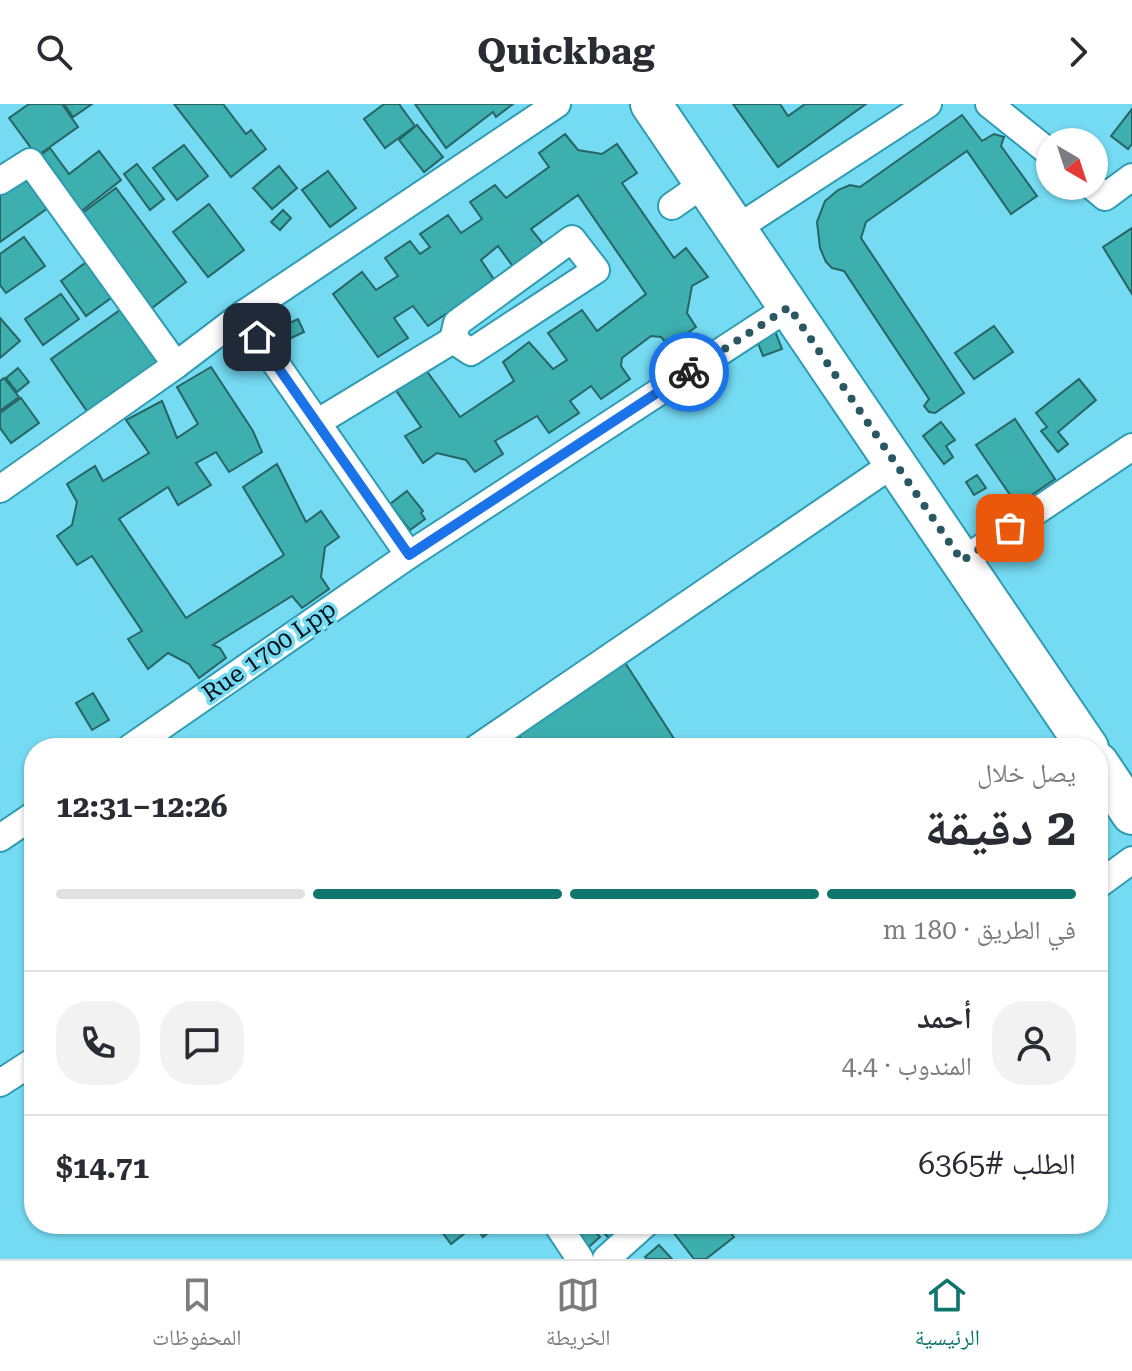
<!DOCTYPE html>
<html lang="ar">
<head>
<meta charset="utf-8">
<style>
  :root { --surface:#fff; --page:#f2f2f3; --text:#2b2b33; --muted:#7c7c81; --line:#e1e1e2; --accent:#0f766e }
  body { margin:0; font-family:"Roboto Serif","Noto Naskh Arabic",serif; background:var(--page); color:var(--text); direction:rtl; height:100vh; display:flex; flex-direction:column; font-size:30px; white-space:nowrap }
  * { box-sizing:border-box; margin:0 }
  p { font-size:26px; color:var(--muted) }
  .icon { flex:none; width:44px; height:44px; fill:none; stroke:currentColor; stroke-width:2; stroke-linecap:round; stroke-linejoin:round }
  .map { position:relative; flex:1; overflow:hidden; direction:ltr }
  .panel { position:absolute; left:24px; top:634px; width:1084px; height:496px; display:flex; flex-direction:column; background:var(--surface); border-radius:32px; box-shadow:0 2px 6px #0004; direction:rtl }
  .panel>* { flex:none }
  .needle { width:52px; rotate:141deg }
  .tools { position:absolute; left:1036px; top:24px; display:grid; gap:16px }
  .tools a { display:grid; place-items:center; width:72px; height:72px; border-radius:50%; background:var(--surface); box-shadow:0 2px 6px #0004; font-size:40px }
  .pin { position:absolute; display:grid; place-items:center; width:68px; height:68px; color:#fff; margin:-34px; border-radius:16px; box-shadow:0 4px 12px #0006 }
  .courier { position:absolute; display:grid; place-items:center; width:80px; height:80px; margin:-40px; border:6px solid #1a73e8; border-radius:50%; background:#fff; color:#222; box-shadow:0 2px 10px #0007 }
  .head em { font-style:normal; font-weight:700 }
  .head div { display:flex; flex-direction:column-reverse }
  .head { display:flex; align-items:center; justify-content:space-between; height:136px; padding:0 32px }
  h1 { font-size:52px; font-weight:700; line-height:60px }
  .bar { display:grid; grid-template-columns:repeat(4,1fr); gap:12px 8px; align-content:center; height:96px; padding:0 32px }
  .bar i { height:10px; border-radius:6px; background:var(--line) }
  .bar .on { background:var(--accent) }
  .bar p { grid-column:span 4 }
  .line { display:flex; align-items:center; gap:20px; padding:0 32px; border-top:2px solid var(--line) }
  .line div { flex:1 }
  .round { display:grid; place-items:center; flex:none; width:84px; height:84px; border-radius:32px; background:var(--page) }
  header { display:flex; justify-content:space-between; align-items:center; height:104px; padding:0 32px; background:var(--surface); font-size:36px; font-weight:700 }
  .tab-bar { display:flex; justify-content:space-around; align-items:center; height:112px; border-top:2px solid var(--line); background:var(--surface); font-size:22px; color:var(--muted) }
  .tab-bar a { display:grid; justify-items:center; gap:4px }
  .tab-bar .on { color:var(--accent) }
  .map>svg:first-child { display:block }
  .building { fill:#3dafaf; stroke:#296464; stroke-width:2 }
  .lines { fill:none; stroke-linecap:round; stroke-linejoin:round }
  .minor-casing { stroke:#2e9bb2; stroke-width:30 }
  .primary-casing { stroke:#2e9bb2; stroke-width:44 }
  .minor { stroke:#fff; stroke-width:26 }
  .primary { stroke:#fff; stroke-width:40 }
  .done { stroke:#295863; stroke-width:8; stroke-dasharray:0 14.4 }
  .route { stroke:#1a73e8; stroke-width:10 }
  .labels { text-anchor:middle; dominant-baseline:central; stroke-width:7; stroke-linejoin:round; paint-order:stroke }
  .street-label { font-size:24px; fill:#001116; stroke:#75dbf3 }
</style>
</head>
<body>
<header><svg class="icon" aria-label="forward" viewBox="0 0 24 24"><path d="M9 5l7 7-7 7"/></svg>Quickbag<svg class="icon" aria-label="search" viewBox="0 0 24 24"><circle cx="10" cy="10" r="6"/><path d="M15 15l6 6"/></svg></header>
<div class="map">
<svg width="1132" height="1155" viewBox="0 0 1132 1155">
  <rect width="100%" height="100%" fill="#75dbf3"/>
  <g class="building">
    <polygon points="29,0 62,0 78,23 37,52 9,14"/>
    <polygon points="64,0 92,0 73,13"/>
    <polygon points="174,0 223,0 246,30 251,26 266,45 231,73"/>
    <polygon points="384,0 399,0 415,22 385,44 364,15"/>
    <polygon points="415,0 513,0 496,13 493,8 446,44"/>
    <polygon points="733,0 780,0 788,12 805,0 866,0 778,63"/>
    <polygon points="1132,5 1132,40 1128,45 1111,32"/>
    <polygon points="962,11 982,37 994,30 1004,33 1001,42 1037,92 1011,110 967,47 866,118 861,134 964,289 935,309 929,308 924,302 929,295 844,167 832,164 826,158 820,144 817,118 825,97 838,86 850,81 860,83"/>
    <polygon points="417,21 443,53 424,68 399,36"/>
    <polygon points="565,30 578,46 602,50 617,40 637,69 622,79 674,154 686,144 708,173 692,182 687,209 696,223 669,242 661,233 651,232 622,254 621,262 630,275 601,295 591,282 570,297 579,309 549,329 537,312 495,337 503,350 475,368 466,356 437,349 423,359 405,332 421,323 395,285 426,266 460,313 514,277 503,258 529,238 553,265 567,256 548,229 582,206 597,227 646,190 578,91 531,125 544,141 514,164 498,142 481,156 495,177 428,222 413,202 394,214 408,234 378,253 333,190 362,168 376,186 398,172 385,154 410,137 420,150 430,143 420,130 448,111 461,129 482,115 470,98 495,81 506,94 549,63 539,49"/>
    <polygon points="184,41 208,72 177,96 153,64"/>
    <polygon points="50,44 69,70 99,47 121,76 79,109 37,54"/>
    <polygon points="137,60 164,95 150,106 124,70"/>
    <polygon points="279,62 297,84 272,105 253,84"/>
    <polygon points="328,67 356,104 330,123 302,86"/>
    <polygon points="24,68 48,104 0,138 0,85"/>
    <polygon points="116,84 186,178 148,207 77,113"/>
    <polygon points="209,100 244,146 208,173 173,128"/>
    <polygon points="283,106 291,114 280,126 271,118"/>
    <polygon points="1132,124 1132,190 1103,143"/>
    <polygon points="24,133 45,162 6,189 0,181 0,150"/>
    <polygon points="89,156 114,192 86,212 61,177"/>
    <polygon points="61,190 79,215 43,241 25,215"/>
    <polygon points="120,206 161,264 91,313 51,255"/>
    <polygon points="0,214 20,237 0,254"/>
    <polygon points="298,215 304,228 289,235 283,222"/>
    <polygon points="994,222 1013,248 974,275 955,249"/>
    <polygon points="775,227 782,245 763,252 756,234"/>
    <polygon points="211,263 253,327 262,348 229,368 216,348 196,359 211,381 178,401 168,383 119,415 186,514 284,451 243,383 277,360 306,418 321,407 339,433 325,443 321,473 329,485 302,504 292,492 213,541 220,544 226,554 199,574 189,560 168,549 148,565 128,535 142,527 92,452 77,461 57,432 72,421 77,398 67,380 95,362 103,377 149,349 126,316 162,297 177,334 198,320 177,283"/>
    <polygon points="18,264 29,278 17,288 6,274"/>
    <polygon points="4,274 19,293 0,307 0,277"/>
    <polygon points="1079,275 1096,296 1058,328 1068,340 1058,348 1041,327 1047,323 1036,309"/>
    <polygon points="21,294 39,319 11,339 0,324 0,309"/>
    <polygon points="1015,315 1055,375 1017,401 976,341"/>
    <polygon points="941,318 955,336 946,342 953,353 944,360 923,332"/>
    <polygon points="977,371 986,384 974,391 966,378"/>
    <polygon points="407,387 423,407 421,409 425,415 410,426 390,400"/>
    <polygon points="624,557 680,644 528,644 519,632"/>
    <polygon points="93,589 109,616 92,626 76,599"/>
    <polygon points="436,1120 470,1120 473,1123 451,1140"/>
    <polygon points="473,1120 499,1120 483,1133"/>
    <polygon points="585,1120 589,1120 600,1133 582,1149 569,1133"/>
    <polygon points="596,1120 621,1120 628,1128 614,1140"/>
    <polygon points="684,1120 724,1120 734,1133 706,1155 694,1155 673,1128"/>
    <polygon points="659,1141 672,1155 647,1155 645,1153"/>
  </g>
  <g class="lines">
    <defs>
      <g id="minor">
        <polyline points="989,0 1050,49"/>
        <polyline points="0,77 30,58 176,261"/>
        <polyline points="1092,82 1105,93 1132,73"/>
        <polyline points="672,102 705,79"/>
        <polyline points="736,125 928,0"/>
        <polyline points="242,211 409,451"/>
        <polyline points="318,318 453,236 457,219 572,135 596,166 471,248 453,236"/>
        <polyline points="0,385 176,261 242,211 557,0"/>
        <polyline points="962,457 1132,343"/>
        <polyline points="130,644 409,451 789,203"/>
        <polyline points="477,644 896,358"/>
        <polyline points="0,734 34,711"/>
        <polyline points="1098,781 1132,756"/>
        <polyline points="0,979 34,957"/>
        <polyline points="557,1120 580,1155"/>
        <polyline points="606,1155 645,1120"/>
      </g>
      <g id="primary">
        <polyline points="651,0 1088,644"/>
        <polyline points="1098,659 1132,710"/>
      </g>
    </defs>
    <use href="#minor" class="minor-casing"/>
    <use href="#primary" class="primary-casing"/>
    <use href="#minor" class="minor"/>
    <use href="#primary" class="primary"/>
  </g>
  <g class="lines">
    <polyline class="done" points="689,268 789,203 962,457 1010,424"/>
    <polyline class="route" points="257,233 409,451 689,268"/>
  </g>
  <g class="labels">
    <g class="street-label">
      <text transform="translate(269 547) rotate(-35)">Rue 1700 Lpp</text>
    </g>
  </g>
</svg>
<div class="tools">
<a><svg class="needle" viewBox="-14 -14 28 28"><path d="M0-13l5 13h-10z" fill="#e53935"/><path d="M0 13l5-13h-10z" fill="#7c7c81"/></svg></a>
</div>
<div class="pin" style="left:1010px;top:424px;background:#ea580c"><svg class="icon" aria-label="bag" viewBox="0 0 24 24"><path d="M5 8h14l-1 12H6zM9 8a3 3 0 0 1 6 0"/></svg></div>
<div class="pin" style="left:257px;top:233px;background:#1f2937"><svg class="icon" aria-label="home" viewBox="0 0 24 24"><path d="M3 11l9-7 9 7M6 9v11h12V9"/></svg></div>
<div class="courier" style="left:689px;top:268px"><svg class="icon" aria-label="bike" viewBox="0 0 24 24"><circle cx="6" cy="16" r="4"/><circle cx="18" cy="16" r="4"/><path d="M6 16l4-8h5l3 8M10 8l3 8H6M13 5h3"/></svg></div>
<section class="panel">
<div class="head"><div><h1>2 دقيقة</h1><p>يصل خلال</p></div><em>12:26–12:31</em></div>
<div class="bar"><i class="on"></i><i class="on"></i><i class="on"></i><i></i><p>في الطريق · 180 m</p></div>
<div class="line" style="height:144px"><a class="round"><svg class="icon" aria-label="person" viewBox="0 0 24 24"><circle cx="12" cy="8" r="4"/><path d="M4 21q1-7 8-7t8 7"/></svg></a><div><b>أحمد</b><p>المندوب · 4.4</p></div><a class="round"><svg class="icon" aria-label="chat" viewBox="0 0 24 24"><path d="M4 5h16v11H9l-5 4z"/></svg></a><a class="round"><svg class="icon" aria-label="phone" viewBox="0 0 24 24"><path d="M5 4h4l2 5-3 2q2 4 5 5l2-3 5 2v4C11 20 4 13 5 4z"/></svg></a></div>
<div class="line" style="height:104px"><div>الطلب #6365</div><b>$14.71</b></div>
</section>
</div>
<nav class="tab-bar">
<a class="on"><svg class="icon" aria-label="home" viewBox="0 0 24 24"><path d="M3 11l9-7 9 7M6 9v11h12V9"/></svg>الرئيسية</a>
<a><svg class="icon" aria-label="map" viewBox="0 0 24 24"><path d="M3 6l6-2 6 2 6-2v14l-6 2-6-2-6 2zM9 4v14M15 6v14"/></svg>الخريطة</a>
<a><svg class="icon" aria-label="saved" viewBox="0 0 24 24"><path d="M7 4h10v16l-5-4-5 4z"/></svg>المحفوظات</a>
</nav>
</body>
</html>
